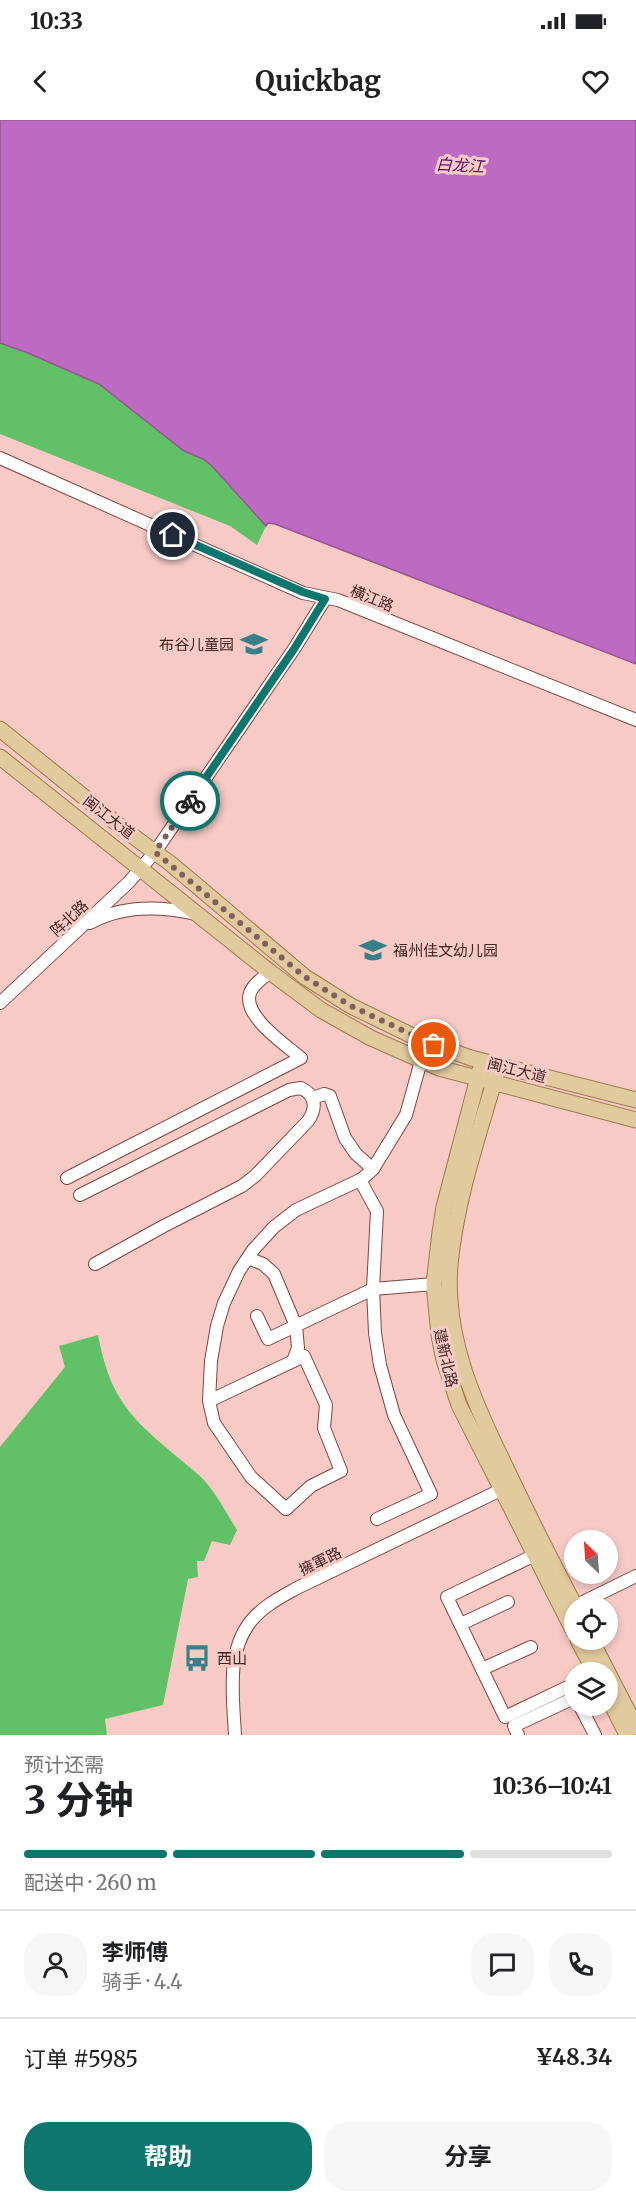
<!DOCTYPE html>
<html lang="zh">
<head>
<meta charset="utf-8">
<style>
  :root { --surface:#fff; --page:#f6f6f6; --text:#202124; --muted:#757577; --line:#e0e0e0; --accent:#0f766e }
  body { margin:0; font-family:Merriweather,"Noto Sans SC",serif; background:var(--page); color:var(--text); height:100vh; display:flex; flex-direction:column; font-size:22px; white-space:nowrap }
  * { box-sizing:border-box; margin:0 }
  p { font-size:20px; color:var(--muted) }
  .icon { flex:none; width:33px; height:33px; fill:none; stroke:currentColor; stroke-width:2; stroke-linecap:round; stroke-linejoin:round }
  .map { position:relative; height:1615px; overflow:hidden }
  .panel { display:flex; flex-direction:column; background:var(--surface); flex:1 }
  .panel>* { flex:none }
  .needle { width:39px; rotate:335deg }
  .controls { position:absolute; left:564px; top:1410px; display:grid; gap:12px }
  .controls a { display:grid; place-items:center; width:54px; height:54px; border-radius:50%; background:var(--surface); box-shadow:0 3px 9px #0003; font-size:30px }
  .pin { position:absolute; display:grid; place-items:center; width:51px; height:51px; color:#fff; margin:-26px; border:3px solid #fff; border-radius:50%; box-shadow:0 2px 6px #0007 }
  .courier { position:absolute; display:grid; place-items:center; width:60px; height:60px; margin:-30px; border:4px solid #0f766e; border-radius:50%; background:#fff; color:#222; box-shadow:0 2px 8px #0007 }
  .headline em { font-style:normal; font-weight:700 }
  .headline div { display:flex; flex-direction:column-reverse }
  .headline { display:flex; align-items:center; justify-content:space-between; height:102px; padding:0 24px }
  h1 { font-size:39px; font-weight:700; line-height:45px }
  .bar { display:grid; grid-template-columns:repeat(4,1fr); gap:9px 6px; align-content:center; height:72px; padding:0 24px }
  .bar i { height:8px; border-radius:4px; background:var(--line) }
  .bar .on { background:var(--accent) }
  .bar p { grid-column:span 4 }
  .line { display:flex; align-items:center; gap:15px; padding:0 24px; border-top:2px solid var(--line) }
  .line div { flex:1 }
  .round { display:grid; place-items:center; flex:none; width:63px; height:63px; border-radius:24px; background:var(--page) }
  .cta { display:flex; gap:12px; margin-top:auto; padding:12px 24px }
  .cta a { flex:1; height:69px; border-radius:24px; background:var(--accent); color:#fff; font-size:24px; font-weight:700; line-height:69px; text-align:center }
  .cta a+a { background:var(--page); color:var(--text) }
  .status { display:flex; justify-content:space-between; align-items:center; height:42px; padding:0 30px; background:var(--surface); direction:ltr }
  .status svg { height:16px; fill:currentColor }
  header { display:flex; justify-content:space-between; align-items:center; height:78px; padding:0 24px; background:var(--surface); font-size:27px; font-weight:700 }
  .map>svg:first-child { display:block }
  .green { fill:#62c066 }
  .water { fill:#bd6ac3; stroke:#985593; stroke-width:1.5 }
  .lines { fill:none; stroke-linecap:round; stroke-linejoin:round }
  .minor-casing { stroke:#824440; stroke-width:14 }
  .major-casing { stroke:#9c7b49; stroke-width:17 }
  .minor { stroke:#fff; stroke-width:12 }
  .major { stroke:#e1cb9e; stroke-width:15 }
  .done { stroke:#815f5c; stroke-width:6; stroke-dasharray:0 10.8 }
  .route { stroke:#0f766e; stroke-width:8 }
  .labels { text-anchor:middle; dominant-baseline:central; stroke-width:6; stroke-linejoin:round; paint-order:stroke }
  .street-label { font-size:15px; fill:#412523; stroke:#f7cac6 }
  .poi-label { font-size:15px; fill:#412523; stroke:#f7cac6; text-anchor:start }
  .water-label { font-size:16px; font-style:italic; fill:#5b0c62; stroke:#f7cac6 }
</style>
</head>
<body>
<div class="status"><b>10:33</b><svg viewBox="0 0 49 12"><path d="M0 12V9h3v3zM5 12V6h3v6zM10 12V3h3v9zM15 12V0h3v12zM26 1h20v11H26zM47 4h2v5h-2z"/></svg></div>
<header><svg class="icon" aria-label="back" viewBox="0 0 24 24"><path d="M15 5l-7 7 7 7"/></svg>Quickbag<svg class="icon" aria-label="heart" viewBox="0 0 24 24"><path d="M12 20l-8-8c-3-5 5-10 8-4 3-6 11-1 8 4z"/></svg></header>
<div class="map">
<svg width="636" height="1615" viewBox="0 0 636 1615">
  <rect width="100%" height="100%" fill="#f7cac6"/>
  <g class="green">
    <polygon points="0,223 28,233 99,264 184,331 203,339 212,346 266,406 257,425 230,406 0,314"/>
    <path d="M 98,1215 C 109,1272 125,1293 169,1330 C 180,1340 193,1349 204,1360 C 217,1375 227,1394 237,1410 L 230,1425 L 212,1421 L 204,1441 L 197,1441 L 198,1457 L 188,1459 L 163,1585 L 105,1599 L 107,1615 L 0,1615 L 0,1327 L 65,1247 L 59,1226 Z"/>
  </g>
  <polygon class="water" points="0,0 636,0 636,544 275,404 268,403 266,406 212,346 203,339 184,331 99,264 28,233 0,223"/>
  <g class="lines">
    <defs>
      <g id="minor">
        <polyline points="0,338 303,473 338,480 636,600"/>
        <path d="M 90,803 C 122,785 161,786 196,794"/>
        <polyline points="0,883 129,762 155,732 294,529 325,479"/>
        <polyline points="313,978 324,974 330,976 345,1018 356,1034 373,1049"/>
        <path d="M 67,1058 L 301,938 C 286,925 242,896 250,873 C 253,864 263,858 270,852"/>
        <polyline points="360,1060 377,1091 373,1169 375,1213 380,1245 394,1295 431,1374 377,1399"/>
        <path d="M 80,1075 L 289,970 L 301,968 C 316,975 317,988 308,1001 L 255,1056 L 242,1066 L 162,1107 L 95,1144"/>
        <polyline points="248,1138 263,1144 274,1154 296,1206 298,1228 293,1241"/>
        <polyline points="257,1196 268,1219 373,1169 434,1164"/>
        <polyline points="209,1281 304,1236 326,1285 324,1308 341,1351 311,1366 286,1389 251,1357 214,1303 209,1281 211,1241 217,1206 224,1183 239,1151 253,1130 274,1107 296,1090 362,1059 373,1049 406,995 421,941"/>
        <polyline points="535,1435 447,1477 505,1597 574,1564"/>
        <polyline points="575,1486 636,1456"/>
        <polyline points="461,1504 508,1482"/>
        <polyline points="482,1549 531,1527"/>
        <polyline points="580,1586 595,1615"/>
        <path d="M 235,1615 C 233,1577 226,1532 251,1501 C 263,1486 281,1477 297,1468 L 509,1366"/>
        <polyline points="518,1615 514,1606 574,1578"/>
      </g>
      <g id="major">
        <polyline points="0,609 126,711 171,744 305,857 351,886 423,921 471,938 636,980"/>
        <polyline points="0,637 270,852 321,890 371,918 439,948 636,1000"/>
        <polyline points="480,950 444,1087 440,1112 434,1164 439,1215 444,1240 459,1285 574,1512"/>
        <path d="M 496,955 C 478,1017 456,1080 450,1145 C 444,1220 476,1286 508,1352 C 529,1397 552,1442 575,1486"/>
        <polyline points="578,1520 595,1552"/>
        <polyline points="591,1520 636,1607"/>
        <polyline points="608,1577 627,1615"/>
      </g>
    </defs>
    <use href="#minor" class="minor-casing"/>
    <use href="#major" class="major-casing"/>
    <use href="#minor" class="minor"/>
    <use href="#major" class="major"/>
  </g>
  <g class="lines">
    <polyline class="done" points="190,681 155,732 305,857 351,886 434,925"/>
    <polyline class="route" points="173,415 303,472 325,479 294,529 190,681"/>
  </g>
  <defs>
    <symbol id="school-bare" viewBox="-9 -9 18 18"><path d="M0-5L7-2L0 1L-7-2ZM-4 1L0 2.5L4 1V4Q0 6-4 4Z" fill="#388087" stroke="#f7cac6" stroke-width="2.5" paint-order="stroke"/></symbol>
    <symbol id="bus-bare" viewBox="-9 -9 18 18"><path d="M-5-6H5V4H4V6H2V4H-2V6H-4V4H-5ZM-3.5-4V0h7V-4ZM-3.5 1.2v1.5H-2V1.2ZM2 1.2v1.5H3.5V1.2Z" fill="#388087" stroke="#f7cac6" stroke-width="2.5" paint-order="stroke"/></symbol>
  </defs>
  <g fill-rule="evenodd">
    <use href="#school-bare" x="235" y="505" width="38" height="38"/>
    <use href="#school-bare" x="354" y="811" width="38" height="38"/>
    <use href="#bus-bare" x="178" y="1519" width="38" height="38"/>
  </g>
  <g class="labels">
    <g class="street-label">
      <text transform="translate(372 478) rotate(22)">横江路</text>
      <text transform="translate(109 697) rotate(38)">闽江大道</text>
      <text transform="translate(69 798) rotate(-43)">阵北路</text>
      <text transform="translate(517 950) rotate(14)">闽江大道</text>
      <text transform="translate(446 1238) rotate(77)">建新北路</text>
      <text transform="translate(320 1441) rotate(-26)">擁軍路</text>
    </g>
    <g class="poi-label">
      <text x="234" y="524" text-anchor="end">布谷儿童园</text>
      <text x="393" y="830">福州佳文幼儿园</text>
      <text x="217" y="1538">西山</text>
    </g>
    <g class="water-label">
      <text transform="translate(460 45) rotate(3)">白龙江</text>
    </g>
  </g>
</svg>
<div class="controls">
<a><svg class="needle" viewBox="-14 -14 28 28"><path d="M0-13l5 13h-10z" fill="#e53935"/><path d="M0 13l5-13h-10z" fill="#757577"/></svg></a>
<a><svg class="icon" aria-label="locate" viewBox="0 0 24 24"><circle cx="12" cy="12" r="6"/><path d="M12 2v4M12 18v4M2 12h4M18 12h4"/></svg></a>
<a><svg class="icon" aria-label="layers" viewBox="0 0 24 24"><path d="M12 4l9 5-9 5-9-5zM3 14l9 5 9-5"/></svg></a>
</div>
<div class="pin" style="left:434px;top:925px;background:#ea580c"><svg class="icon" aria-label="bag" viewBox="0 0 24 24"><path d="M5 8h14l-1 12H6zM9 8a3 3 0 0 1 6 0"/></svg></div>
<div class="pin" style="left:173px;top:415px;background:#1f2937"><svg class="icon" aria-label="home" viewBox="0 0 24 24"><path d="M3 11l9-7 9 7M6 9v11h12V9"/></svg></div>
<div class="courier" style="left:190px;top:681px"><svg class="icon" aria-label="bike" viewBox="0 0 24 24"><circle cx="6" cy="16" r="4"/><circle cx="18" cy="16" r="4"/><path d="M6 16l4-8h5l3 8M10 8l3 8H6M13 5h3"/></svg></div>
</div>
<section class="panel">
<div class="headline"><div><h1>3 分钟</h1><p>预计还需</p></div><em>10:36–10:41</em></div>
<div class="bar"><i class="on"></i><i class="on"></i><i class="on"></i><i></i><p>配送中 · 260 m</p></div>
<div class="line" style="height:108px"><a class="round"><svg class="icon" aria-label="person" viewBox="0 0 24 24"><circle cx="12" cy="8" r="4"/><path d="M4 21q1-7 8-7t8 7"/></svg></a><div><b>李师傅</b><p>骑手 · 4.4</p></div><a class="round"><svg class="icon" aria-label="chat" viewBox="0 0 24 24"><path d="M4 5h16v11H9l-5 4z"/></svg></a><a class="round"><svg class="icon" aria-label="phone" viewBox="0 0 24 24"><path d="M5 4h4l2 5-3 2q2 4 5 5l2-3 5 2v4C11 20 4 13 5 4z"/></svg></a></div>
<div class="line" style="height:78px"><div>订单 #5985</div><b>¥48.34</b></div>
<div class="cta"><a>帮助</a><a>分享</a></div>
</section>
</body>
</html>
